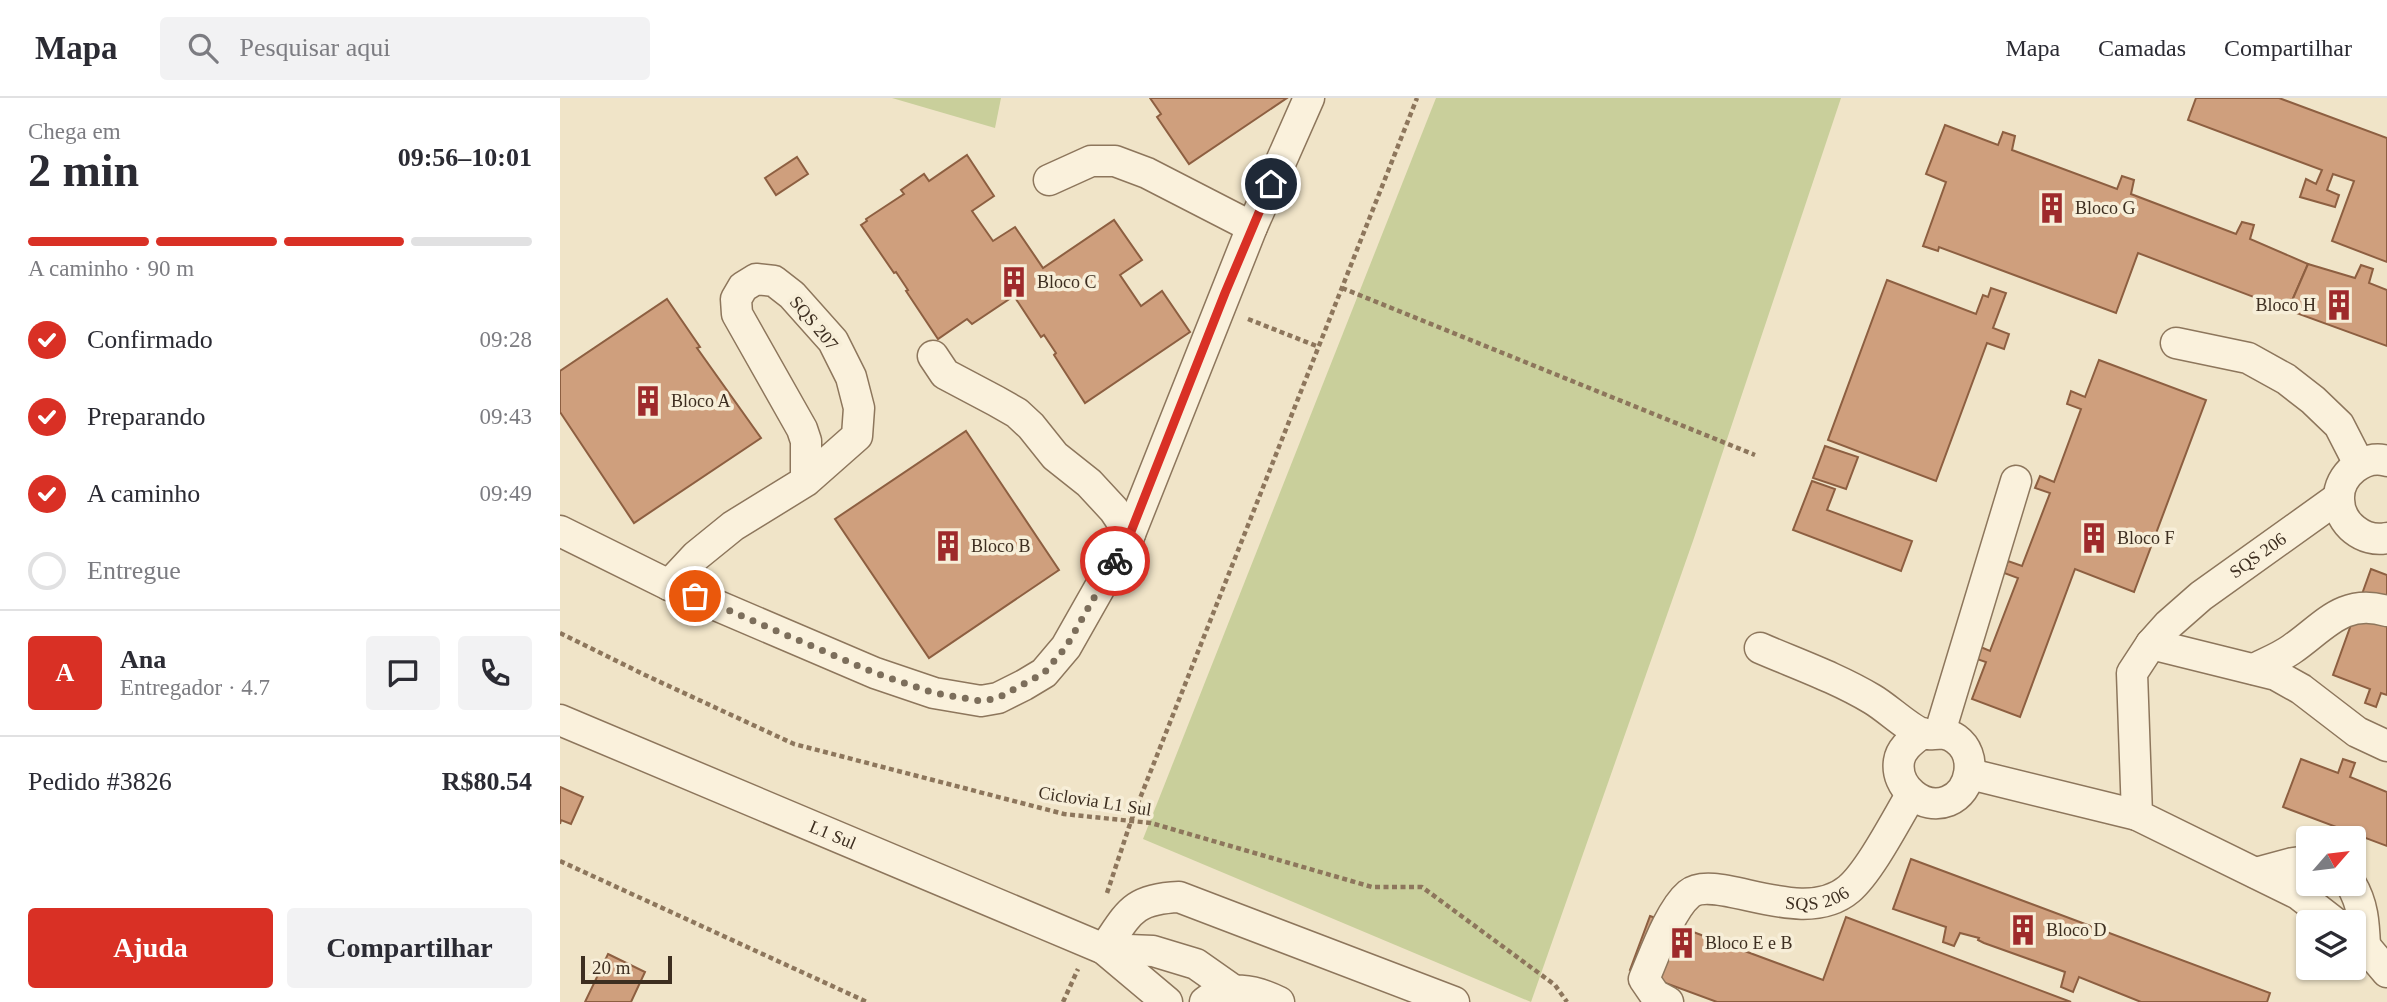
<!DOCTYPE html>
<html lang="pt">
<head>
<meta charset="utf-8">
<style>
  :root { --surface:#fff; --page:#f2f2f3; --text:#2b2b33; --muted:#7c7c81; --line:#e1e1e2; --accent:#d93025 }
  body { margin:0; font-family:"Times New Roman",serif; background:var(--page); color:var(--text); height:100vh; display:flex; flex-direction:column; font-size:26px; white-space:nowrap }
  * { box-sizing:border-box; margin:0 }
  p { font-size:23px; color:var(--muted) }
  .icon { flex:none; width:38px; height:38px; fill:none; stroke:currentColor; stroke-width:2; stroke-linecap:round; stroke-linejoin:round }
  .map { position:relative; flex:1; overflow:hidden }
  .details { display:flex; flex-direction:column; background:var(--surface); width:560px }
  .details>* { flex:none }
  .needle { width:46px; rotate:62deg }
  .buttons { position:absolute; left:1736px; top:728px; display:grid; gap:14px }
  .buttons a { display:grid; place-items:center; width:70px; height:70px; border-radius:7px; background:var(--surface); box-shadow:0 2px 5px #0004; font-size:35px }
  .scale { position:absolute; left:21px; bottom:18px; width:91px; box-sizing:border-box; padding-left:7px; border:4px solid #3d2e20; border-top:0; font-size:19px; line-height:24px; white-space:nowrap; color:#3d2e20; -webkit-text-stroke:5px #f7eed8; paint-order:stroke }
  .pin { position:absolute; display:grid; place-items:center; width:60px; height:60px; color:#fff; margin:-30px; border:4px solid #fff; border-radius:50%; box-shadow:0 2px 7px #0007 }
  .courier { position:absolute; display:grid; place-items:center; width:70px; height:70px; margin:-35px; border:5px solid #d93025; border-radius:50%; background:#fff; color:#222; box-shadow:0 2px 9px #0007 }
  .overview em { font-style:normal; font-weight:700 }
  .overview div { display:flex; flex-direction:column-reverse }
  .overview { display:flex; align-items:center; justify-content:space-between; height:119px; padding:0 28px }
  h1 { font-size:46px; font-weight:700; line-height:52px }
  .bar { display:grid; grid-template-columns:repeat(4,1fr); gap:10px 7px; align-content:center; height:84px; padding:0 28px }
  .bar i { height:9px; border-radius:5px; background:var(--line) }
  .bar .on { background:var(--accent) }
  .bar p { grid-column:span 4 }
  .line { display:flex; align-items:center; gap:18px; padding:0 28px; border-top:2px solid var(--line) }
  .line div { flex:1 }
  .round { display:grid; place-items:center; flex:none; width:74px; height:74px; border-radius:7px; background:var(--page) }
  ol { padding:0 28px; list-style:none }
  li { display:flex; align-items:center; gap:21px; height:77px }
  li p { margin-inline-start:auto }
  li .icon { padding:7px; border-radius:50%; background:var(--accent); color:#fff; stroke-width:4 }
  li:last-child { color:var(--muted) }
  li i { width:38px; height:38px; border:4px solid var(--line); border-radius:50% }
  .button { display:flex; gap:14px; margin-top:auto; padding:14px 28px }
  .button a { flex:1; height:80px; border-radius:7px; background:var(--accent); color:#fff; font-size:28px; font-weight:700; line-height:80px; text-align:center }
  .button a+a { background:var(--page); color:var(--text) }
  header { display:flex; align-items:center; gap:42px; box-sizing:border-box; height:98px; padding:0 35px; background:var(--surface); border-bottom:2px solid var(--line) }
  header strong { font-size:33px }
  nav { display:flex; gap:38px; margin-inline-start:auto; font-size:24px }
  .search { width:490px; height:63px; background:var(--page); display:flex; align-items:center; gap:18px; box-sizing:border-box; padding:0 24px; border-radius:7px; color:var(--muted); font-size:26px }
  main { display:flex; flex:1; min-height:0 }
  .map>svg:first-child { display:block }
  .green { fill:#c9cf9b }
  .building { fill:#cf9f7d; stroke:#8d5f41; stroke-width:2 }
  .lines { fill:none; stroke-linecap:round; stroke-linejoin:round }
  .minor-casing { stroke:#8d765c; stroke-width:33 }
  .path { stroke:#8d765c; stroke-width:4.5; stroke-dasharray:5 3.5; stroke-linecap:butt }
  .minor { stroke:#faf1dc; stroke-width:30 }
  .done { stroke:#7c6e5b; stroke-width:7; stroke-dasharray:0 12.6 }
  .route { stroke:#d93025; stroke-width:9 }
  .labels { text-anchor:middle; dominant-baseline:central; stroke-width:7; stroke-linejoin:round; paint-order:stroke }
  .poi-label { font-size:18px; fill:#3d2e20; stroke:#f7eed8; text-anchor:start }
  .street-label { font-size:18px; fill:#3d2e20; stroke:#f7eed8 }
</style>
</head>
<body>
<header>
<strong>Mapa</strong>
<div class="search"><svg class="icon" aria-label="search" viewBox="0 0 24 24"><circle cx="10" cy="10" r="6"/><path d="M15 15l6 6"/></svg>Pesquisar aqui</div>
<nav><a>Mapa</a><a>Camadas</a><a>Compartilhar</a></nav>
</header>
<main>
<section class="details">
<div class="overview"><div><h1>2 min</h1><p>Chega em</p></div><em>09:56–10:01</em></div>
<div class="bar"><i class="on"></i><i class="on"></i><i class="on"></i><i></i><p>A caminho · 90 m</p></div>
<ol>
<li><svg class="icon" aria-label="check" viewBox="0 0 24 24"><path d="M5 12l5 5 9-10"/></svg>Confirmado<p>09:28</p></li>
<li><svg class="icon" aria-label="check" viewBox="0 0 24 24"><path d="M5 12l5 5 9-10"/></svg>Preparando<p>09:43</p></li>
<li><svg class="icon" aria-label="check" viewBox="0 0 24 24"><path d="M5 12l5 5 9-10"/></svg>A caminho<p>09:49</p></li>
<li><i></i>Entregue</li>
</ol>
<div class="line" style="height:126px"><b class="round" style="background:var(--accent);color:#fff">A</b><div><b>Ana</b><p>Entregador · 4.7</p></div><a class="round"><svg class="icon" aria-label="chat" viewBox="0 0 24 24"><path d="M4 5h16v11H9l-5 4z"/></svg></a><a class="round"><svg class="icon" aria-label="phone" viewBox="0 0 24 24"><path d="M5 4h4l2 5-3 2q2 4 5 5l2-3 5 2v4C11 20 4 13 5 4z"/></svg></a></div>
<div class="line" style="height:91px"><div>Pedido #3826</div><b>R$80.54</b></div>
<div class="button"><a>Ajuda</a><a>Compartilhar</a></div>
</section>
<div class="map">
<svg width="1827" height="904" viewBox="0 0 1827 904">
  <rect width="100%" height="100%" fill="#f0e4c8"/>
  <g class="green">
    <polygon points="332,0 441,0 435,30"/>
    <polygon points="876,0 1281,0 1134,440 971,904 583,741"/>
  </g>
  <g class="building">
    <polygon points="590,0 727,0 629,66 597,19 601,16"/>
    <polygon points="1636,0 1719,0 1827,40 1827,164 1772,143 1794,83 1773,76 1767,92 1779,97 1775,109 1740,99 1746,81 1756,86 1762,72 1628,22"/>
    <polygon points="1385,27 1438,47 1443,34 1455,38 1452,52 1557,91 1562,78 1574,82 1571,96 1676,136 1682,124 1694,127 1690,141 1748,166 1728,212 1578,155 1556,215 1379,149 1378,153 1363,148 1386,84 1366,76"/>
    <polygon points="407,57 434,98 412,113 433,143 455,129 483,170 554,122 582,162 560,177 581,208 602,193 630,234 525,305 494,257 496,255 484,237 481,239 454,198 412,226 407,221 378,241 346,193 348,192 336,174 334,175 301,127 307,123 306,121 344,96 341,92 364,76 369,83"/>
    <polygon points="237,59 248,76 216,97 205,80"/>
    <polygon points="1748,166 1795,180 1801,167 1813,171 1809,185 1827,192 1827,248 1728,212"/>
    <polygon points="1327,182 1416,216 1423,197 1428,199 1431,190 1446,195 1433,230 1449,236 1444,251 1427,245 1376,383 1268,342"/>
    <polygon points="107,201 140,249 137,250 201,340 74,425 0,314 0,273"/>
    <polygon points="1539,262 1646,302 1574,494 1515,471 1460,619 1412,601 1426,564 1411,559 1416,547 1430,553 1458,480 1444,475 1448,463 1462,468 1490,395 1475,390 1480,378 1494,384 1521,311 1507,306 1511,293 1525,299"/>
    <polygon points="406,333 499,472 369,560 275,421"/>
    <polygon points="1265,348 1298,359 1286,391 1253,380"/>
    <polygon points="1252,383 1275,391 1267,412 1352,443 1341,473 1233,432"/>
    <polygon points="1811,471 1827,477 1827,597 1821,595 1816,609 1805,605 1810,591 1773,577"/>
    <polygon points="1741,661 1778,675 1783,661 1795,665 1790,679 1827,694 1827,748 1723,709"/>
    <polygon points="0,689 23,699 11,726 1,722 0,726"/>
    <polygon points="1351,761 1710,895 1707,904 1581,904 1519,879 1513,894 1501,889 1505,874 1424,845 1418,842 1419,840 1400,835 1394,848 1383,844 1386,829 1333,811"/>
    <polygon points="1090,818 1263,882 1286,819 1511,904 1157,904 1070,872"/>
    <polygon points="48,856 85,874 71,904 25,904"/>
  </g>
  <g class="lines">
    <defs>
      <g id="minor">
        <polyline points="489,82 531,63 555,63 587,75 692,129"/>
        <polyline points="1616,245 1688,260 1726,281 1753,302 1779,327 1799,366"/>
        <polyline points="373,258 385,276 436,303 457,315 471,328 495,358 529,385 554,412 570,436"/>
        <path d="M 1827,363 C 1804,356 1778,377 1779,401 C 1779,426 1804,445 1827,440"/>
        <polyline points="0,433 109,487 315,575 374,595 421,603 438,600 464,587 484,575 506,549 570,436 692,129 749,0"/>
        <polyline points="109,487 136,458 173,428 246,383 297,338 299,310 291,279 273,243 232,197 214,183 196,181 183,189 176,201 177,216 242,331 246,343 246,383"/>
        <polyline points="1591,546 1716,577 1741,591 1797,634 1827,648"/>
        <path d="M 1200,550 C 1237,566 1277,580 1312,601 C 1326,609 1348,630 1361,635 C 1372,639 1382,631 1396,641 C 1418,657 1412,693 1388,703 C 1363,713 1335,689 1339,663 C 1341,650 1352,643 1362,635"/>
        <path d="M 1694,571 C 1706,565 1721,559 1732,551 C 1765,528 1783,500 1827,513"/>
        <path id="s1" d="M 0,622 L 544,851 L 607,904"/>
        <polyline points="1380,634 1456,383"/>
        <polyline points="1410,676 1577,717"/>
        <polyline points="1696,775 1733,765 1748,763"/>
        <path d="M 1791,786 C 1803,806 1804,825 1805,848"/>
        <path id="s2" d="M 1774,824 L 1738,796 L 1577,717 L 1572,575 L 1591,546 L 1608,527 L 1641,498 L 1778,400"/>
        <polyline points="1794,840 1805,848 1827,874"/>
        <path d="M 544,851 C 569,815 572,801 619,799 L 894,904"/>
        <polyline points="544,851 593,853 636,866 673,892"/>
        <path d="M 645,904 C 667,886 695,892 719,904"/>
        <path id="s3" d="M 1108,904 L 1095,897 L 1084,881 C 1094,858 1110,812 1129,796 C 1156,774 1242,831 1289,791 C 1310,773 1336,722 1351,697"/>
      </g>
    </defs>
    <use href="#minor" class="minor-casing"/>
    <g class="path">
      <polyline points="782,190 1195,357"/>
      <polyline points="688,221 759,249"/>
      <polyline points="0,535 85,577 234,646 504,716 591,725 812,789 862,789 995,887 1007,904"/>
      <polyline points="0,763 307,904"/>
      <polyline points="547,795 571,723 857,0"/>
      <polyline points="503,904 518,871"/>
    </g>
    <use href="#minor" class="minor"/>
  </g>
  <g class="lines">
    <polyline class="done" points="135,498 315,575 374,595 421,603 438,600 484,575 506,549 555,463"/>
    <polyline class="route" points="555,463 570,436 665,195 711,86"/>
  </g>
  <defs>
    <symbol id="building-bare" viewBox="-9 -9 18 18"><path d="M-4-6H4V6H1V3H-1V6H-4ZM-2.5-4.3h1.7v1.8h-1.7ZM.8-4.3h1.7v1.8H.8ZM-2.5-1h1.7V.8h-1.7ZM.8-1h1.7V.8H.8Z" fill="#9e2a2b" stroke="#f7eed8" stroke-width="2.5" paint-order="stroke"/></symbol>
  </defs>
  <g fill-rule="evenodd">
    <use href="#building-bare" x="1470" y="88" width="44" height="44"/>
    <use href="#building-bare" x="432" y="162" width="44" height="44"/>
    <use href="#building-bare" x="1757" y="185" width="44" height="44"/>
    <use href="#building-bare" x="66" y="281" width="44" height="44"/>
    <use href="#building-bare" x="1512" y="418" width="44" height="44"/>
    <use href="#building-bare" x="366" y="426" width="44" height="44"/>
    <use href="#building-bare" x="1441" y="810" width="44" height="44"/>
    <use href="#building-bare" x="1100" y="823" width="44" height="44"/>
  </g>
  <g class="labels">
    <g class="poi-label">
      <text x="1515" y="110">Bloco G</text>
      <text x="477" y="184">Bloco C</text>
      <text x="1756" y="207" text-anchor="end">Bloco H</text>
      <text x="111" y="303">Bloco A</text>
      <text x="1557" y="440">Bloco F</text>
      <text x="411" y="448">Bloco B</text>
      <text x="1486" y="832">Bloco D</text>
      <text x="1145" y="845">Bloco E e B</text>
    </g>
    <g class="street-label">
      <text transform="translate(254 225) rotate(50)">SQS 207</text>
      <text stroke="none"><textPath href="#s2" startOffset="541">SQS 206</textPath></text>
      <text transform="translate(535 703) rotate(9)">Ciclovia L1 Sul</text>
      <text stroke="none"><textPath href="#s1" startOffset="296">L1 Sul</textPath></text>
      <text stroke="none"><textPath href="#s3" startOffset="262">SQS 206</textPath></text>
    </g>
  </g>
</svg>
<div class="buttons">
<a><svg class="needle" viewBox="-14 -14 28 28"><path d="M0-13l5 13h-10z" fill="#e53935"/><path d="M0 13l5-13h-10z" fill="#7c7c81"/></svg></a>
<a><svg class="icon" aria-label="layers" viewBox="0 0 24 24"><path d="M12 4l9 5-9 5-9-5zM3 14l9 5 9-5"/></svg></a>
</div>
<div class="scale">20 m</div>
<div class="pin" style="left:135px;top:498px;background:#ea580c"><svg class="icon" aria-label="bag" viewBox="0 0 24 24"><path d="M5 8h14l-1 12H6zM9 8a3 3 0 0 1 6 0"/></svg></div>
<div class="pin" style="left:711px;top:86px;background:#1f2937"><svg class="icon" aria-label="home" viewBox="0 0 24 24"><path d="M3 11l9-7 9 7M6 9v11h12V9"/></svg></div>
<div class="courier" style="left:555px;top:463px"><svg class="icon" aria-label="bike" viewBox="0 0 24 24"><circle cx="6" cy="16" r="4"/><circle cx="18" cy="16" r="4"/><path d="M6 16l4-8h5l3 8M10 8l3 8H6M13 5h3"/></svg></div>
</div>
</main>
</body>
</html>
